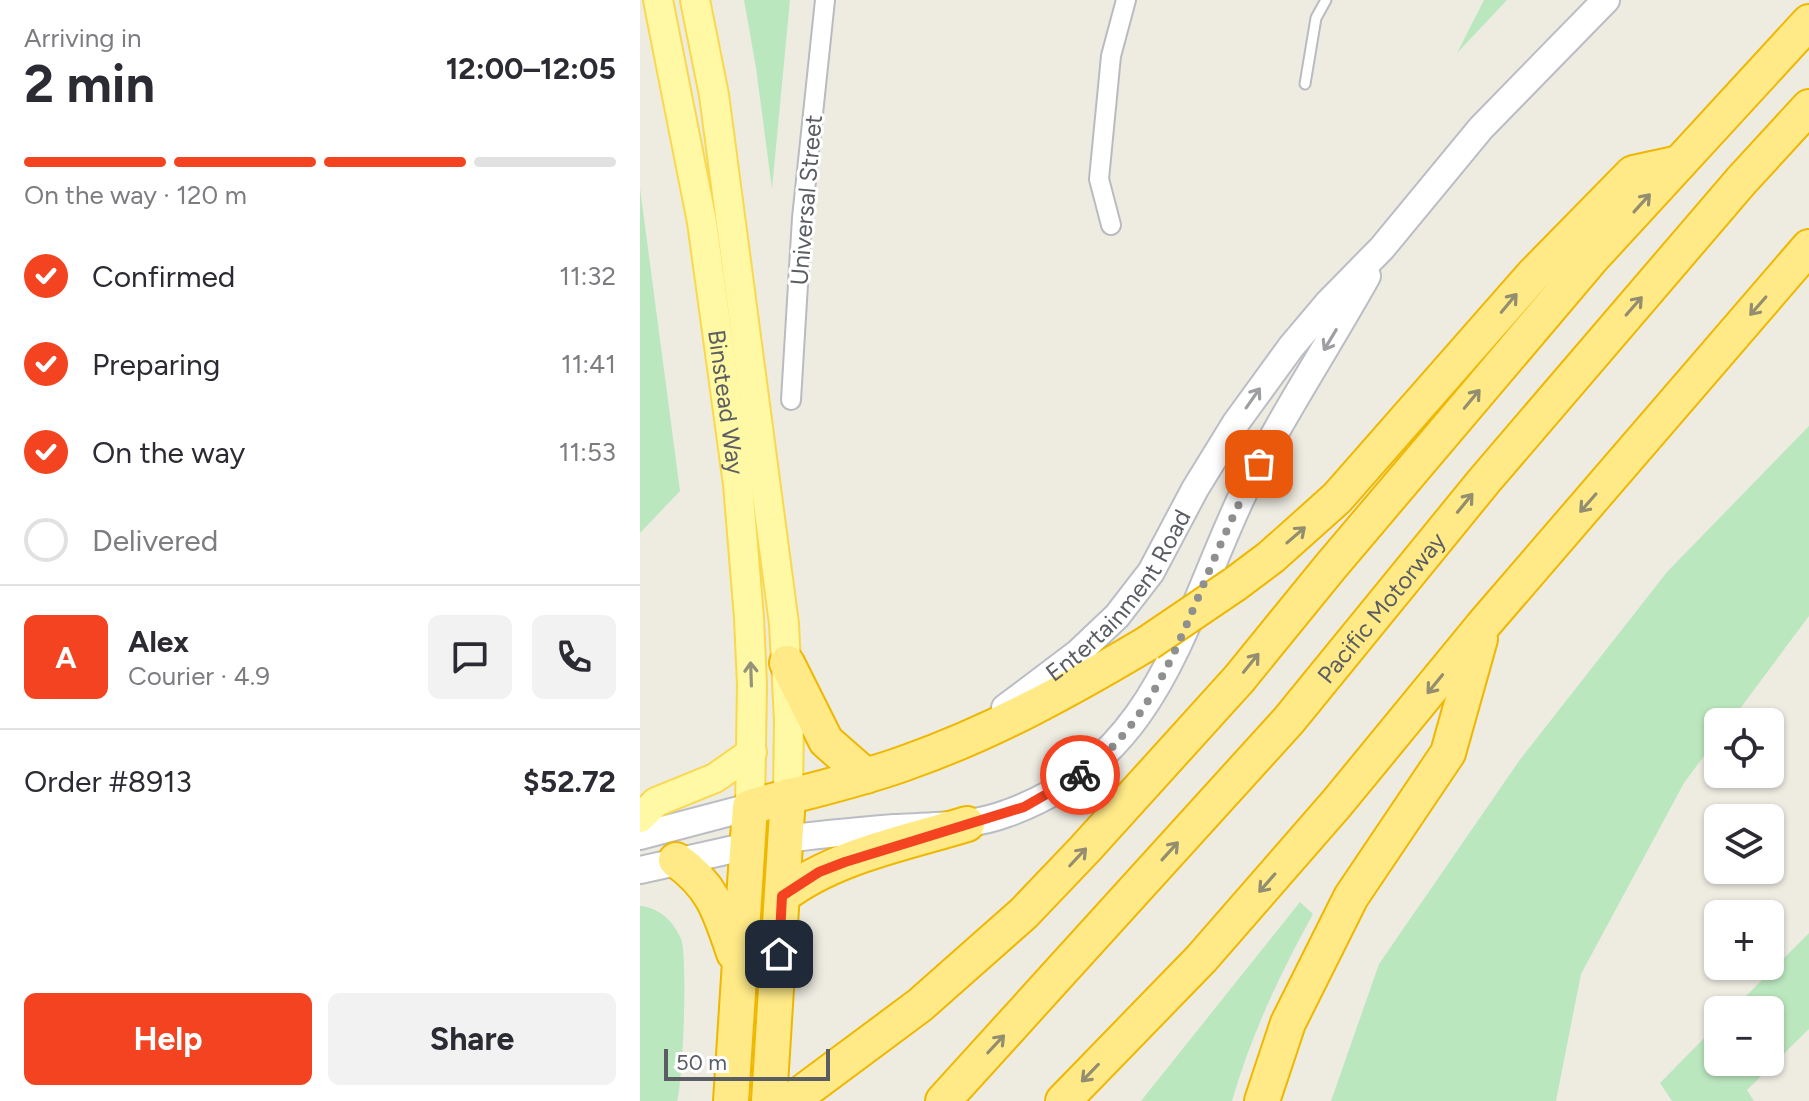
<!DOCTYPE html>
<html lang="en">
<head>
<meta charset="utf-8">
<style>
  :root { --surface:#fff; --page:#f2f2f3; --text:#2b2b33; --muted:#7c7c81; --line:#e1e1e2; --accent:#f44321 }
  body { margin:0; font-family:Figtree,sans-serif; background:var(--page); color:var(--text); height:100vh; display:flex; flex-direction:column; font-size:30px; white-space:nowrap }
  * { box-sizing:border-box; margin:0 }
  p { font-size:26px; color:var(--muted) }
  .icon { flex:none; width:44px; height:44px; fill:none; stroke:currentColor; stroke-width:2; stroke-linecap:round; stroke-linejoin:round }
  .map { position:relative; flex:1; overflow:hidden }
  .side { display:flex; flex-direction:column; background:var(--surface); width:640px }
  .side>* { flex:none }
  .fabs { position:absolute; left:1064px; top:708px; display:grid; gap:16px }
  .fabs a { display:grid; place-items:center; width:80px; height:80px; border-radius:12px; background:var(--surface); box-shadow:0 2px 6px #0004; font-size:40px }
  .scale { position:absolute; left:24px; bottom:20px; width:166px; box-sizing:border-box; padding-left:8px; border:4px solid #5a5d63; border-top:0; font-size:22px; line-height:28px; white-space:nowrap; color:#5a5d63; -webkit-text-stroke:6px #fff; paint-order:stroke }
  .pin { position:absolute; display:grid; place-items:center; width:68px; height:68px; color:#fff; margin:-34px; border-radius:16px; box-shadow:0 4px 12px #0006 }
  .courier { position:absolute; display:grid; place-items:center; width:80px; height:80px; margin:-40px; border:6px solid #f44321; border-radius:50%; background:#fff; color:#222; box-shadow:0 2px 10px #0007 }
  .summary em { font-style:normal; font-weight:700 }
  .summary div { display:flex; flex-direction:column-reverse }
  .summary { display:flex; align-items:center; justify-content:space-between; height:136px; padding:0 24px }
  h1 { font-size:52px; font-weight:700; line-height:60px }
  .bar { display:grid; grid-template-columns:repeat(4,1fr); gap:12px 8px; align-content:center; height:96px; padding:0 24px }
  .bar i { height:10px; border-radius:6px; background:var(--line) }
  .bar .current { background:var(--accent) }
  .bar p { grid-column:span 4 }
  .line { display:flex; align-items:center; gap:20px; padding:0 24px; border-top:2px solid var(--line) }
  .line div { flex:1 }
  .round { display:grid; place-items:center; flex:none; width:84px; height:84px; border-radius:12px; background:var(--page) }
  ol { padding:0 24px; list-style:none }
  li { display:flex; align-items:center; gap:24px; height:88px }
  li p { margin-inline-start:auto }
  li .icon { padding:8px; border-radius:50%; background:var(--accent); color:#fff; stroke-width:4 }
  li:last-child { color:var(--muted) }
  li i { width:44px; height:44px; border:4px solid var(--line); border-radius:50% }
  .primary-button { display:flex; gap:16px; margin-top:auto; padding:16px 24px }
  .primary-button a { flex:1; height:92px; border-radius:12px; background:var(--accent); color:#fff; font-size:32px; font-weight:700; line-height:92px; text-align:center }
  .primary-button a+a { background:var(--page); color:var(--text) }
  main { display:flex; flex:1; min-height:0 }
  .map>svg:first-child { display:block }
  .green { fill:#bbe7bf }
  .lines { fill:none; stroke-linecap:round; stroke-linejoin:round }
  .lane-casing { stroke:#b9bbc1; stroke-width:13 }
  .street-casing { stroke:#b9bbc1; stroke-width:22 }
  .secondary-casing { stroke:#babdc4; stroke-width:30 }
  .primary-casing { stroke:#fad84e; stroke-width:32 }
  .highway-casing { stroke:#efb700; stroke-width:38 }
  .lane { stroke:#fff; stroke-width:9 }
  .street { stroke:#fff; stroke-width:18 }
  .secondary { stroke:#fff; stroke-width:26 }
  .primary { stroke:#fff8a5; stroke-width:28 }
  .highway { stroke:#ffea87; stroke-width:34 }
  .highway-bridge-casing { stroke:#efb700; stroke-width:38; stroke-linecap:butt }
  .highway-bridge { stroke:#ffea87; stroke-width:34 }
  .oneway { stroke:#948e70 }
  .oneway2 { stroke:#9c9ea1 }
  .oneway3 { stroke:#94937a }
  .done { stroke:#8e8f8f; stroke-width:8; stroke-dasharray:0 14.4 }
  .route { stroke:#f44321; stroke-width:10 }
  .labels { text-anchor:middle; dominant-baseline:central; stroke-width:6; stroke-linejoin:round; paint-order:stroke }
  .street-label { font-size:24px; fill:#5a5d63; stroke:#fff }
</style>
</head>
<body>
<main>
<section class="side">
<div class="summary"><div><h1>2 min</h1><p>Arriving in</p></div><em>12:00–12:05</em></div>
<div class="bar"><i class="current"></i><i class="current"></i><i class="current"></i><i></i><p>On the way · 120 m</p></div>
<ol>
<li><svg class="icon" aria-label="check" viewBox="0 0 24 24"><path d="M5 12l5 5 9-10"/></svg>Confirmed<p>11:32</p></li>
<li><svg class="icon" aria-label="check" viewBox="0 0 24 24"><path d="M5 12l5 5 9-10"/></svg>Preparing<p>11:41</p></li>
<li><svg class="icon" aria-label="check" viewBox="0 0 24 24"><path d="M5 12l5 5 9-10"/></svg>On the way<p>11:53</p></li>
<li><i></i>Delivered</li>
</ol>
<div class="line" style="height:144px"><b class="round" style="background:var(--accent);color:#fff">A</b><div><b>Alex</b><p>Courier · 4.9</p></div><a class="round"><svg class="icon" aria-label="chat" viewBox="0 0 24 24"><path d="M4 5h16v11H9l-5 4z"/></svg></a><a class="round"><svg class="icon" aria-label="phone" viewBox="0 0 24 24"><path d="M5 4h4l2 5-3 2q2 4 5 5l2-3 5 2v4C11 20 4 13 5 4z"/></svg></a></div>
<div class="line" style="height:104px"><div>Order #8913</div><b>$52.72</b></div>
<div class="primary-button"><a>Help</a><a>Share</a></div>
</section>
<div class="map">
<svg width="1169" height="1101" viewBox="0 0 1169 1101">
  <rect width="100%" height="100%" fill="#eeece1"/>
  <g class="green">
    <polygon points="104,0 150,0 132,189 116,68"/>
    <polygon points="844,0 867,0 817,53"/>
    <polygon points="0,188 40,491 0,533"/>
    <polygon points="1169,426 1169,616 1090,722 1078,722 1078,737 1044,783 941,974 916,1101 691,1101 739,964 879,761 1027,572"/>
    <path d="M 660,902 L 673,914 C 640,974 611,1035 592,1101 L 501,1101 Z"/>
    <path d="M 0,906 C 19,907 34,922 41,939 C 48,955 43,1083 37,1101 L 0,1101 Z"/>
    <polygon points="1169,933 1169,1029 1107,1090 1114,1101 1032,1101 1020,1083 1078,1024 1078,1062 1130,1062 1130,1010 1092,1010"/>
  </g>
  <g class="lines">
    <defs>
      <polyline id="lane" points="665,84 676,18 686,0"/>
      <g id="street">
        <polyline points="471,225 459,179 471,56 486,0"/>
        <polyline points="151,400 162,218 185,0"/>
      </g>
      <g id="secondary">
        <path id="s1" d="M 365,708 L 438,653 L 477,616 L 511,572 L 555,489 L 595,424 L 651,347 L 689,302 L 742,248 L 841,128 L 966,0"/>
        <polyline points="0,836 110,807"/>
        <path d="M 146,839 C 182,834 218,831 254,828 C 293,826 332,827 368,813 C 520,758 542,621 604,492 C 640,418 687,348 727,276"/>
        <polyline points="0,870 108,846"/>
      </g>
      <g id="primary">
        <path id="s2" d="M 18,0 L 62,222 L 98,484 L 109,618 L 112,685 L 110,807"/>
        <polyline points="55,0 74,95 144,624 149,720 148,796"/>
        <polyline points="0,818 16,802 75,778 112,752"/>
      </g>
      <g id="highway">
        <polyline points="595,584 631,557 697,498 893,275 993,173 1039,163"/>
        <polyline points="147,663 186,741 226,776"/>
        <path d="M 36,860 C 73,886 80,912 94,953"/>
        <path d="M 142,896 C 194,856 265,843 327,824"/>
        <path d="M 91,1101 L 110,807 C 163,792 217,781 268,762 C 353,732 431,689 508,643"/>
        <polyline points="129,1101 148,796"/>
        <polyline points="151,1101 280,1005 384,913 445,849 599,679 691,566 952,258 1169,22"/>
        <path id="s3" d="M 303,1101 L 649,720 L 844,481 L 1101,181 L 1169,107"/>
        <polyline points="423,1101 561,959 697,803 844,624 1169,247"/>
        <polyline points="622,1101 648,1023 711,897 808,753 840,639"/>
      </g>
    </defs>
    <use href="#lane" class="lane-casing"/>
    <use href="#street" class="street-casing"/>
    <use href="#secondary" class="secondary-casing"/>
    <use href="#primary" class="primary-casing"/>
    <use href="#highway" class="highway-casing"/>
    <use href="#lane" class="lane"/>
    <use href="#street" class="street"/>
    <use href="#secondary" class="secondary"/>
    <use href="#primary" class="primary"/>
    <use href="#highway" class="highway"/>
    <defs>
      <polyline id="highway-bridge" points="508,643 595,584"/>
    </defs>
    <use href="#highway-bridge" class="highway-bridge-casing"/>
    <use href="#highway-bridge" class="highway-bridge"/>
  </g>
  <defs><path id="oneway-shaft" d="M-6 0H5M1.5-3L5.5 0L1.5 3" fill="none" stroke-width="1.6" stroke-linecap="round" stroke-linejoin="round" transform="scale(2)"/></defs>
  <g class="oneway">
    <use href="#oneway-shaft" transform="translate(1002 203) rotate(-48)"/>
    <use href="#oneway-shaft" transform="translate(869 303) rotate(-50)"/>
    <use href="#oneway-shaft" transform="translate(994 306) rotate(-49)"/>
    <use href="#oneway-shaft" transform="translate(1118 306) rotate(131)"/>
    <use href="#oneway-shaft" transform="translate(832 399) rotate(-50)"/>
    <use href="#oneway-shaft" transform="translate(825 503) rotate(-51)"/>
    <use href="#oneway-shaft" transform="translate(948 503) rotate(131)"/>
    <use href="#oneway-shaft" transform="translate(656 535) rotate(-41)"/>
    <use href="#oneway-shaft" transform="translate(611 663) rotate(-51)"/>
    <use href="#oneway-shaft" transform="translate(795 684) rotate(129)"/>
    <use href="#oneway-shaft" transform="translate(530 851) rotate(-48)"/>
    <use href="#oneway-shaft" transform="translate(438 857) rotate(-47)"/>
    <use href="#oneway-shaft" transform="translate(627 883) rotate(131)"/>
    <use href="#oneway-shaft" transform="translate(356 1044) rotate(-47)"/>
    <use href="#oneway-shaft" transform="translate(450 1073) rotate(134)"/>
  </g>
  <g class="oneway2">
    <use href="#oneway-shaft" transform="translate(690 340) rotate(121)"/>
    <use href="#oneway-shaft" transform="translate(613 398) rotate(-55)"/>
  </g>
  <use class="oneway3" href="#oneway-shaft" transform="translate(111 674) rotate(-92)"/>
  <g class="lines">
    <path class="done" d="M 440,775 C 508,726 536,650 567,576 C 583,538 600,500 619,464"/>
    <polyline class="route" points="139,954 142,896 179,872 205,862 384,807 440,775"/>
  </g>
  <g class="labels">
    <g class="street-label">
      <text transform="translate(166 200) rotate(-85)">Universal Street</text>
      <text stroke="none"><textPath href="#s2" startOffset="408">Binstead Way</textPath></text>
      <text stroke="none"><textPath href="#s1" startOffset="162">Entertainment Road</textPath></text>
      <text stroke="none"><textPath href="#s3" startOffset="660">Pacific Motorway</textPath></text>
    </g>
  </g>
</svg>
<div class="fabs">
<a><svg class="icon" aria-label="locate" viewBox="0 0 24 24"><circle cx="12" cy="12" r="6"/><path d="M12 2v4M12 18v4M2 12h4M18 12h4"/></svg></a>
<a><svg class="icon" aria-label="layers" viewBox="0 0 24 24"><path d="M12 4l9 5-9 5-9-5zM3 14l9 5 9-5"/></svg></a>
<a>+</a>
<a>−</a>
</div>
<div class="scale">50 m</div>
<div class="pin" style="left:619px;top:464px;background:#ea580c"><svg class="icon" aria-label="bag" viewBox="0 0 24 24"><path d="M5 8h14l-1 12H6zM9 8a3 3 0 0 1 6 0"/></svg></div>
<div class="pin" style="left:139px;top:954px;background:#1f2937"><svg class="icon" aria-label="home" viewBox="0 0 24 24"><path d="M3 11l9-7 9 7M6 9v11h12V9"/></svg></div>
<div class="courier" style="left:440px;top:775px"><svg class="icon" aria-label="bike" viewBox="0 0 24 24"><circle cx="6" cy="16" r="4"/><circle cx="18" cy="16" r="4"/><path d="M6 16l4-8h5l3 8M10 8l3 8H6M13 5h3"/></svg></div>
</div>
</main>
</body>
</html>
